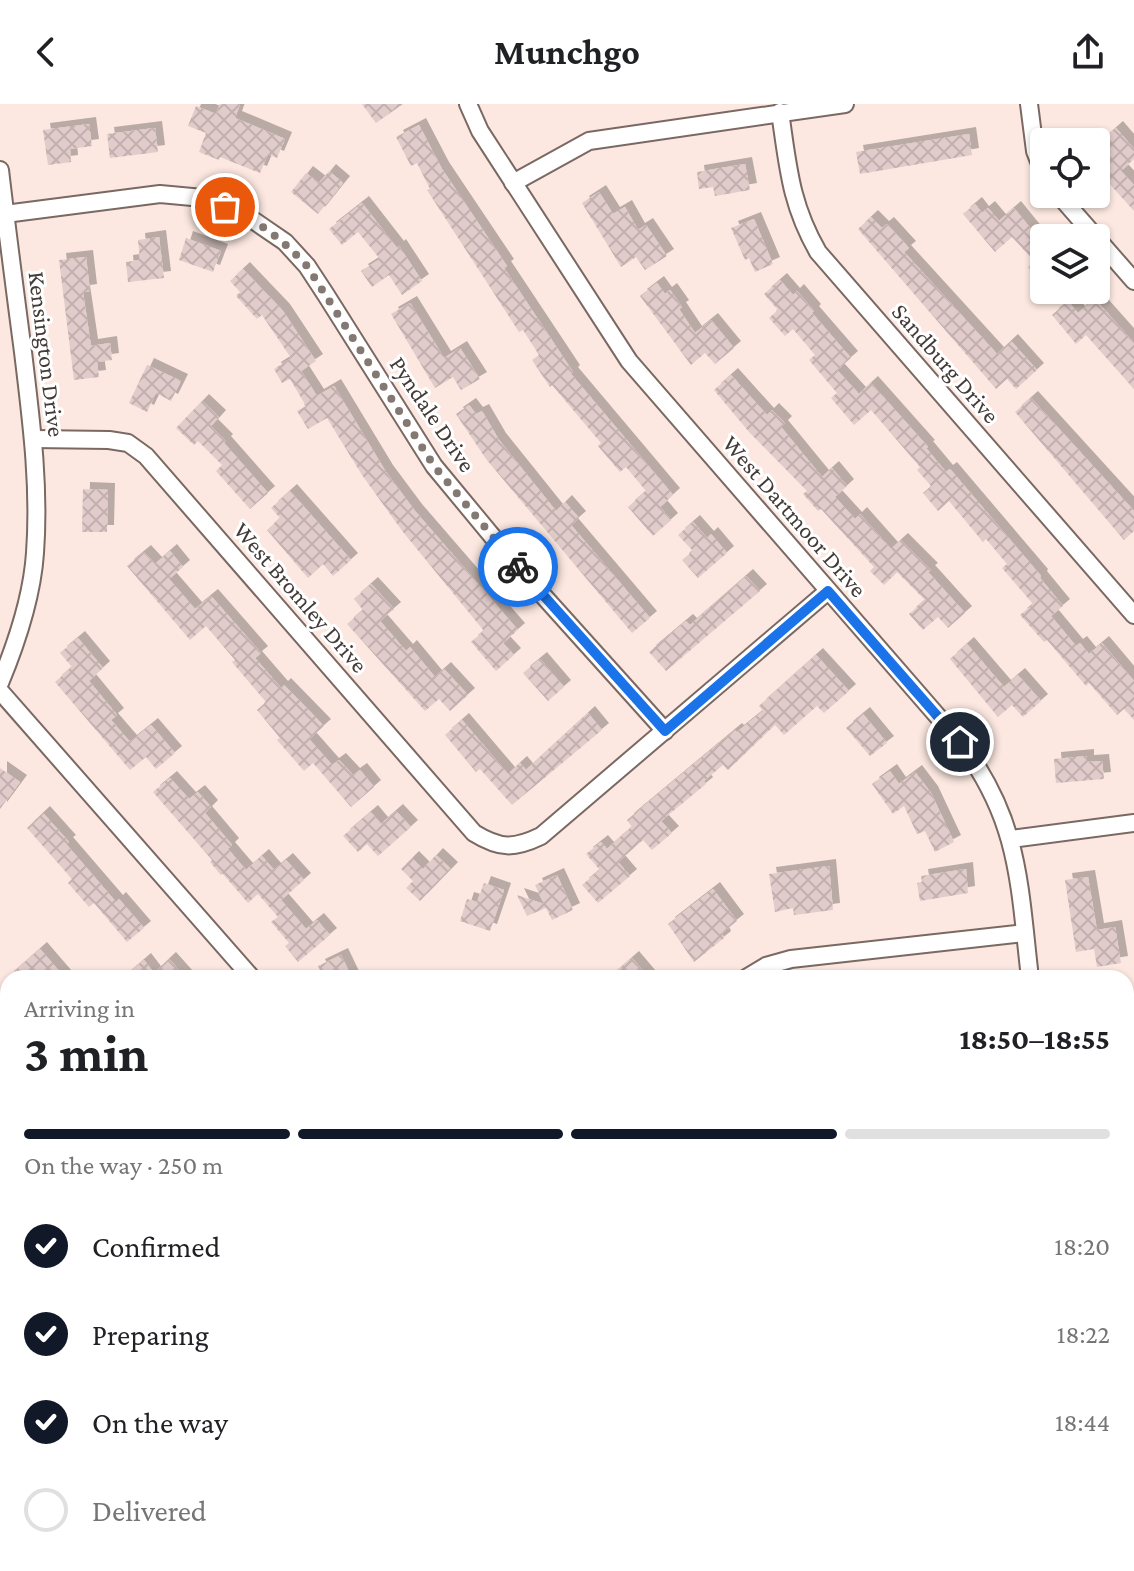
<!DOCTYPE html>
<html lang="en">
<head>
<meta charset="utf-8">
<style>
  :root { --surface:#fff; --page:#f2f2f2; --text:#202124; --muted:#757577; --line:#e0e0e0; --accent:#111827 }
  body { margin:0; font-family:"Crimson Pro",serif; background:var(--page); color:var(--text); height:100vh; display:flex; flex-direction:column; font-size:30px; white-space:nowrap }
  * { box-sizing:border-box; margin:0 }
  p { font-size:26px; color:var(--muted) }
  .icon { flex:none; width:44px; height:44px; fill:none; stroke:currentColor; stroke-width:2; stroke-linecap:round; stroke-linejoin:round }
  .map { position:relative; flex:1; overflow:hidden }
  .side { position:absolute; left:0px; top:866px; width:1134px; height:602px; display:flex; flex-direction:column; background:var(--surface); border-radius:24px 24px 0 0; box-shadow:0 2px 6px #0004 }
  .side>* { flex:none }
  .controls { position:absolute; left:1030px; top:24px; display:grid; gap:16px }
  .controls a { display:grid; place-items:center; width:80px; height:80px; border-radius:8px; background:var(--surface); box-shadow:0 2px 6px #0004; font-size:40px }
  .pin { position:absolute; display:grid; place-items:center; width:68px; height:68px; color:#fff; margin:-34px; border:4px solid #fff; border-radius:50%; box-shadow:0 2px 8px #0007 }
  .courier { position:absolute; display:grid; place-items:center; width:80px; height:80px; margin:-40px; border:6px solid #1a73e8; border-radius:50%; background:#fff; color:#222; box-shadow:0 2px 10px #0007 }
  .head em { font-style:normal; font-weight:700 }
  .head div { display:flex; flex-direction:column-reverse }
  .head { display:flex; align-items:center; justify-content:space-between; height:136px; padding:0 24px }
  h1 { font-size:52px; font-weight:700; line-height:60px }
  .bar { display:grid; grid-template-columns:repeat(4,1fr); gap:12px 8px; align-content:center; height:96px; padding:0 24px }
  .bar i { height:10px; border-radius:6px; background:var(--line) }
  .bar .active { background:var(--accent) }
  .bar p { grid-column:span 4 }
  ol { padding:0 24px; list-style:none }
  li { display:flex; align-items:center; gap:24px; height:88px }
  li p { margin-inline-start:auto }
  li .icon { padding:8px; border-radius:50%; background:var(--accent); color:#fff; stroke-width:4 }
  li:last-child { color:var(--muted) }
  li i { width:44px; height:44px; border:4px solid var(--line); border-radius:50% }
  header { display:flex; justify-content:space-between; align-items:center; height:104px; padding:0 24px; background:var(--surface); font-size:36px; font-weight:700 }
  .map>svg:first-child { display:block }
  .grass { fill:url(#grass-tufts) }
  .wetland { fill:url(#wetland-marsh) }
  .building { fill:url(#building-cross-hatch); filter:url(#shadow) }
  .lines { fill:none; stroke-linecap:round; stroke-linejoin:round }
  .minor-casing { stroke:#7a6962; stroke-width:20 }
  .minor { stroke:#fff; stroke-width:16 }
  .done { stroke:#847873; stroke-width:8; stroke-dasharray:0 14.4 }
  .route { stroke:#1a73e8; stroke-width:10 }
  .labels { text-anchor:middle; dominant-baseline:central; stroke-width:6; stroke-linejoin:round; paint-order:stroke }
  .street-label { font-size:24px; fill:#433b38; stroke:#fff }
</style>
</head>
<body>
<header><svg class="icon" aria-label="back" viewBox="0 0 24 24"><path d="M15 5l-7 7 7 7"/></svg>Munchgo<svg class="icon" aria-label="share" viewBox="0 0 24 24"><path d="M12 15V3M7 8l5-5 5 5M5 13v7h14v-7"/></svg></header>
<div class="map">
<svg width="1134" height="1467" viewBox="0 0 1134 1467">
  <defs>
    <pattern id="grass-tufts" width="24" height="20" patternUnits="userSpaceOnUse" patternTransform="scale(2)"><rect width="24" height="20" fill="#dcb677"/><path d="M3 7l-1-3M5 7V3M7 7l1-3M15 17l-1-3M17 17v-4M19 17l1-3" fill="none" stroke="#b49563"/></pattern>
    <pattern id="wetland-marsh" width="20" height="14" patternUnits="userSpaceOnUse" patternTransform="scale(2)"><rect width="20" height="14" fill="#dcb677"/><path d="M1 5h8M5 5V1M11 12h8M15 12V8" fill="none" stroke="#b49563"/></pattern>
    <pattern id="building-cross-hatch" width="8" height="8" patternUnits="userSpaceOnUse" patternTransform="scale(2)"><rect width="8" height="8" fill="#e1cccb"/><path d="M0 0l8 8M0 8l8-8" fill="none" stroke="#c2b0af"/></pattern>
    <filter id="shadow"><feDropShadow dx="7" dy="-7" stdDeviation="0" flood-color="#0004"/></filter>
  </defs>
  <rect width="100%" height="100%" fill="#fce8e1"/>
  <g class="grass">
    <polygon points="1134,1383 1134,1414 1126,1420 1126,1389"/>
    <polygon points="1020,1460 1068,1460 1055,1467 1007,1467"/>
  </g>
  <polygon class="wetland" points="1134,1414 1134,1467 1055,1467 1068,1460 1126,1460 1126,1420"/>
  <g class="building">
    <polygon points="220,0 240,0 235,14 285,35 277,54 268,50 260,69 220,53 219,56 199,48 206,29 188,22 196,2 216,10"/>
    <polygon points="362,0 403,0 376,19"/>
    <polygon points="89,20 92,42 70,45 71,58 48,61 43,26"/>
    <polygon points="419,21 442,65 507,162 504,164 573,268 571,270 673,391 660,403 671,416 653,432 628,403 646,387 626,363 620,368 598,342 601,339 552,281 550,283 532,256 539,251 523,226 519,228 427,86 430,85 417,59 411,62 396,33"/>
    <polygon points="155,24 158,48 110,54 107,30"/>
    <polygon points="1116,24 1134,45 1134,55 1121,67 1134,81 1134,107 1096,65 1096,61 1108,50 1099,39"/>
    <polygon points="969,30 972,51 860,70 856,48"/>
    <polygon points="745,60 750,86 715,92 713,83 699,85 697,68"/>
    <polygon points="329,67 343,79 318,110 291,88 306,69 319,79"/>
    <polygon points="599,88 613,110 625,103 638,126 646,121 667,152 645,166 636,153 621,163 582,99"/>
    <polygon points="362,99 397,144 399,142 422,177 402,191 389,171 372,183 361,167 380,155 358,128 342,141 329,125"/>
    <polygon points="975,100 982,109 988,104 999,117 1014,104 1044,141 1044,180 1028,163 1034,157 1012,133 995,148 963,110"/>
    <polygon points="871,113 882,124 887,120 909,144 904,148 997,250 1011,237 1037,266 1016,285 1007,275 996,285 858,125"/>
    <polygon points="754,115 773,160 755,168 749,154 745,156 731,124"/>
    <polygon points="159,133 164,174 128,178 126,158 140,156 138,136"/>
    <polygon points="186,134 221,147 213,168 179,156"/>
    <polygon points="86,153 90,187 83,188 91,242 110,239 112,256 97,258 99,273 74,276 59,156"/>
    <polygon points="243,165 283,207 316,257 301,267 317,292 334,282 386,368 415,407 518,526 503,539 514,551 496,567 471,538 484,527 403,428 362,371 327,314 308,325 297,307 306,302 290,275 282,279 274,265 291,254 262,211 257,215 236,192 240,188 230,177"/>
    <polygon points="780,176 793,191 797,187 814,207 812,209 851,254 837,266 859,290 871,279 928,343 926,344 946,368 950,365 1041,472 1040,474 1063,502 1051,512 1076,542 1080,539 1089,550 1102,539 1134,577 1134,616 1124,605 1117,611 1089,579 1086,582 1047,536 1044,538 1020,511 1033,500 1002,464 1007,460 986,435 983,438 949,397 938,407 923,389 931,382 917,366 920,363 871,306 854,321 831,294 837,289 809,256 815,251 793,225 785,232 769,214 778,206 764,190"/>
    <polygon points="657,179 665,190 670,186 682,203 679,205 695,229 711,216 734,244 715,260 705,249 691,261 640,192"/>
    <polygon points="1095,195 1134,239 1134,285 1086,231 1076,240 1052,211 1068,197 1078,209"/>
    <polygon points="410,199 444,254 460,244 480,275 461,286 453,273 435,284 391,210"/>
    <polygon points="147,261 181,277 171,297 156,289 147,308 129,299"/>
    <polygon points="731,271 767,311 772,306 785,319 781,323 822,373 832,364 847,382 835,393 855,415 860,410 891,445 901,436 931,466 928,468 965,509 948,524 938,513 923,526 909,510 925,496 897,468 884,481 870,467 874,463 821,405 818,407 803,390 807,387 749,328 714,286"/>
    <polygon points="1031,294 1134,407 1134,427 1124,436 1015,308"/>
    <polygon points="202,297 219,313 211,322 226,337 224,339 268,389 250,405 216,367 222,361 198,337 194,341 176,324"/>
    <polygon points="469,301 476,310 482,307 499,336 556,407 565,398 579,414 571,421 650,514 632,529 486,355 456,310"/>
    <polygon points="83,385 108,386 107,428 82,428"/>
    <polygon points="290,387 351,456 333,472 323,460 308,474 267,426 280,414 271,404"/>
    <polygon points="693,418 707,434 711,430 727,449 698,474 682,456 693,447 678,431"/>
    <polygon points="170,447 183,463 169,475 195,505 211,492 261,549 255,554 281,584 284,581 324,622 309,635 332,661 339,656 353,671 360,666 374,683 351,703 313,659 304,667 277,636 280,634 257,606 266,598 232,558 235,556 206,522 190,536 127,462 144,448 155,460"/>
    <polygon points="746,472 760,487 666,567 649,548 686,517 690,521"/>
    <polygon points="371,480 394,505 380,517 406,547 410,543 435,573 444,565 468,591 450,607 439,595 425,607 347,520 363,506 354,495"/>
    <polygon points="78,534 103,564 89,577 117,611 111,616 130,638 151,621 175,649 156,665 146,653 130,666 55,578 72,563 60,549"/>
    <polygon points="967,540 1004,583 1018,571 1041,597 1023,613 1012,601 998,613 950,555"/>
    <polygon points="816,551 849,587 824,609 817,602 784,631 775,621 728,666 723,661 704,677 706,680 661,717 672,729 652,746 643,736 618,758 630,772 598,799 582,781 600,766 586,750 601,738 607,745 632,723 627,716 735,626 737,628 763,607 759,602"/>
    <polygon points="540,555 564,583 548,597 523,569"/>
    <polygon points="588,609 602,626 512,701 480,665 476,668 445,631 462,616 508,670 520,659 526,666"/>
    <polygon points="863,610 887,639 870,652 846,624"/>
    <polygon points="1087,652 1087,658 1102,657 1104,675 1056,679 1054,655"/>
    <polygon points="0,664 20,678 0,705"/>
    <polygon points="890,667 899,680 915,668 931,689 954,738 935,748 925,727 917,730 904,702 893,710 872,680"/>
    <polygon points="170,674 189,695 198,688 211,703 205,709 232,741 228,745 246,766 262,752 274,766 286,756 304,776 281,796 306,825 317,816 330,831 298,858 285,842 289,839 271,818 278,813 258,790 248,799 222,769 221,771 210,758 212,756 153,688"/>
    <polygon points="396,707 411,723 378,752 367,740 358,748 343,732 371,708 381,720"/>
    <polygon points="43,709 69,738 66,740 116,798 119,795 144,824 127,838 94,799 89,803 68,779 72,775 27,724"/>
    <polygon points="436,751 451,765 420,797 406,784 413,777 401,765 412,754 423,765"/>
    <polygon points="829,762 833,806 794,811 793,804 775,808 769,770"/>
    <polygon points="966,765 968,789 920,797 917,779 922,778 921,772"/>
    <polygon points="557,771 573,806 552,816 546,804 527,812 517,791 544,800 535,781"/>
    <polygon points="1088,773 1097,826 1115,823 1121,859 1097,863 1094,845 1076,848 1065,776"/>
    <polygon points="484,779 504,786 490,827 460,817 467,795 477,798"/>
    <polygon points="713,785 737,817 722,829 724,834 694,858 668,820"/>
    <polygon points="40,845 65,874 7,874"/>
    <polygon points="341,851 352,874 324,874 318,862"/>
    <polygon points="632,854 649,874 609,874"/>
    <polygon points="169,855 186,874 123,874 144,856 154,869"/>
  </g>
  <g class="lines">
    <defs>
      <g id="minor">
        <path d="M 468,0 L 480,27 L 629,257 L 960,638 C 1020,717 1019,780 1030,874"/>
        <polyline points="1029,0 1035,47 1044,70"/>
        <path d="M 780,8 C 788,62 790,99 818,148 L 1134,511"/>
        <path d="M 0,66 C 7,126 15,187 23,248 C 31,315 40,381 35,449 C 32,494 17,538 0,579"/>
        <polyline points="513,79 589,37 845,0"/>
        <polyline points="1058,90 1134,177"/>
        <polyline points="5,110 160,90 203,94 247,112 285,138 307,162 326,191 434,362 521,467 665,627"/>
        <path d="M 34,335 L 109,336 L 128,339 L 146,352 L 474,729 C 500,745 514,745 541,732 L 828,487"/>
        <polyline points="0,587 252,874"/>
        <polyline points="1011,735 1134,719"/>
        <polyline points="746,874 766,862 791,855 1025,829"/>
        <polyline points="0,945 8,954"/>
        <polyline points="0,1097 8,1096"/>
        <polyline points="1126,1274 1134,1283"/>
        <polyline points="0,1339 8,1344"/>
        <polyline points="1126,1372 1134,1366"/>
        <polyline points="0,1398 8,1393"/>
        <polyline points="906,1460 910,1467"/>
        <polyline points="271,1467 273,1460"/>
        <polyline points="973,1467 987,1460"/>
      </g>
    </defs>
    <use href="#minor" class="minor-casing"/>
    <use href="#minor" class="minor"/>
  </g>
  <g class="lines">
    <path class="done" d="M 225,103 C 258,116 283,136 307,162 L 434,362 L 518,463"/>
    <polyline class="route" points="518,463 665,627 828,487 960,638"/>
  </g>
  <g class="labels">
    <g class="street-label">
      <text transform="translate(47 250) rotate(83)">Kensington Drive</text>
      <text transform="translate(946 259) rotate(49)">Sandburg Drive</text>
      <text transform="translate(433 310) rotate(56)">Pyndale Drive</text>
      <text transform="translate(795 412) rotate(49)">West Dartmoor Drive</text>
      <text transform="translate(301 493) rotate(49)">West Bromley Drive</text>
    </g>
  </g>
</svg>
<div class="controls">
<a><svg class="icon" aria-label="locate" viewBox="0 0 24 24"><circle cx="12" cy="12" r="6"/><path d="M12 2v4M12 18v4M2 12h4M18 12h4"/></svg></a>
<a><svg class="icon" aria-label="layers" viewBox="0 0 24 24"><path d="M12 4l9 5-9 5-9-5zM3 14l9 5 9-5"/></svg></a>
</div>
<div class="pin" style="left:225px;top:103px;background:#ea580c"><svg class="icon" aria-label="bag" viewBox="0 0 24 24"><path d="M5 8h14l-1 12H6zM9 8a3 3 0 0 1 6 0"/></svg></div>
<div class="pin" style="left:960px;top:638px;background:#1f2937"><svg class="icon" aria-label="home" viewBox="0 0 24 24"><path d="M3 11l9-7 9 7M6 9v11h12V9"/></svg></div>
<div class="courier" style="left:518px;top:463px"><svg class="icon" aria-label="bike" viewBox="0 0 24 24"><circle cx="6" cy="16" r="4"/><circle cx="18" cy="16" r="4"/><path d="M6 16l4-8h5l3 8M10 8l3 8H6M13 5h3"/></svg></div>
<section class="side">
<div class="head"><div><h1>3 min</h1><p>Arriving in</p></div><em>18:50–18:55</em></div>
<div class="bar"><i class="active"></i><i class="active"></i><i class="active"></i><i></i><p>On the way · 250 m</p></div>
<ol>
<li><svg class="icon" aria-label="check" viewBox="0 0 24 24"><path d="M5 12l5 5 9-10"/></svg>Confirmed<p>18:20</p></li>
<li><svg class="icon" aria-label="check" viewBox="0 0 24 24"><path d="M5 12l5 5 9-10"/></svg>Preparing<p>18:22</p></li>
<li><svg class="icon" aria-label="check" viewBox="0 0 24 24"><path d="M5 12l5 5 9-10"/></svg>On the way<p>18:44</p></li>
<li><i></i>Delivered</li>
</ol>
</section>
</div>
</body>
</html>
